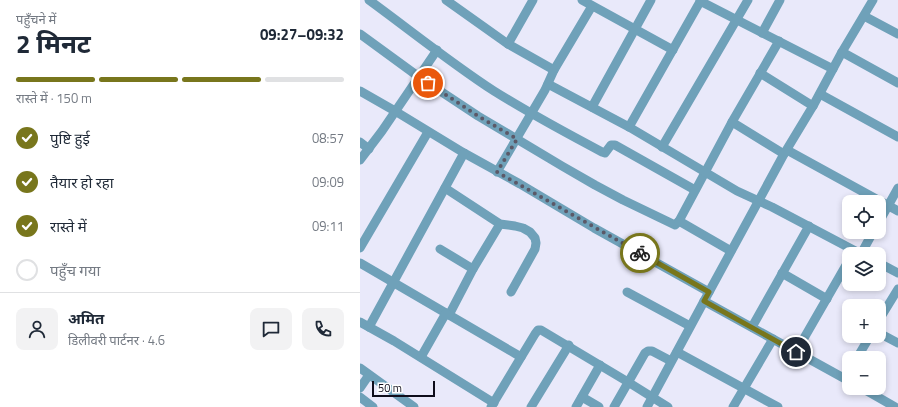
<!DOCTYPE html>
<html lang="hi">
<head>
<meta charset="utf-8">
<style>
  :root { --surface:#fff; --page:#f2f2f3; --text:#1f2937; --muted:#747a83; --line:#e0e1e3; --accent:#78761c }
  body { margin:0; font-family:"Titillium Web","Noto Sans Devanagari",sans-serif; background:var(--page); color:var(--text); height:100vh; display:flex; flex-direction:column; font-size:15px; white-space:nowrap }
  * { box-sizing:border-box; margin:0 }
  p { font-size:13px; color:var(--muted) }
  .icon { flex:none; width:22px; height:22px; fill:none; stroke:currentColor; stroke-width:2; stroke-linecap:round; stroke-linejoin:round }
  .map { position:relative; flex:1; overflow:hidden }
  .panel { display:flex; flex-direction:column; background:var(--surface); width:360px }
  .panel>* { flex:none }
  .buttons { position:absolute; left:482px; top:195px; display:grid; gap:8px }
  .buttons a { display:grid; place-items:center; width:44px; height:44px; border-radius:8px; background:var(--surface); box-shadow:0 2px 6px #0003; font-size:20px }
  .scale { position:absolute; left:12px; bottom:10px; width:63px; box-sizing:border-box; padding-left:4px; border:2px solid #0e0c1a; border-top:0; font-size:11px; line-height:14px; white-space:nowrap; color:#0e0c1a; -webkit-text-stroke:3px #fff; paint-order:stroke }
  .pin { position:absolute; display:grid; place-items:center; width:34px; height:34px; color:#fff; margin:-17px; border:2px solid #fff; border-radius:50%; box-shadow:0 1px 4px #0007 }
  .courier { position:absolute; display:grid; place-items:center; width:40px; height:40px; margin:-20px; border:3px solid #78761c; border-radius:50%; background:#fff; color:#222; box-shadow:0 1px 5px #0007 }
  .head em { font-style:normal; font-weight:700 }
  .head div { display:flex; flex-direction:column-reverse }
  .head { display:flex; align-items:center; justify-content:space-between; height:68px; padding:0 16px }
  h1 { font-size:26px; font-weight:700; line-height:30px }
  .bar { display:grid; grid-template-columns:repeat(4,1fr); gap:6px 4px; align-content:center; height:48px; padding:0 16px }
  .bar i { height:5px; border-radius:3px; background:var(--line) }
  .bar .active { background:var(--accent) }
  .bar p { grid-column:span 4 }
  .line { display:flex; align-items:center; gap:10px; padding:0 16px; border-top:1px solid var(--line) }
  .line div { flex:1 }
  .round { display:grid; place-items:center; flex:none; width:42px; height:42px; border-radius:8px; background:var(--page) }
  ol { padding:0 16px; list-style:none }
  li { display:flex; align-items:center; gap:12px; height:44px }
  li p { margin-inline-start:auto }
  li .icon { padding:4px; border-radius:50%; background:var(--accent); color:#fff; stroke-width:4 }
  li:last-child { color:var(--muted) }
  li i { width:22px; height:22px; border:2px solid var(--line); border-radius:50% }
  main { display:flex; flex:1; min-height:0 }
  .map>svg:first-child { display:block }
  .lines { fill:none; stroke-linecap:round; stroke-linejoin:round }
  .street { stroke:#6fa1b9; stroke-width:9 }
  .done { stroke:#5b5968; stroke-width:4; stroke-dasharray:0 7.2 }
  .route { stroke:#78761c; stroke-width:5 }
</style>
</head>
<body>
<main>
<section class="panel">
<div class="head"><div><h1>2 मिनट</h1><p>पहुँचने में</p></div><em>09:27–09:32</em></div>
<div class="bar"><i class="active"></i><i class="active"></i><i class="active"></i><i></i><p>रास्ते में · 150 m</p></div>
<ol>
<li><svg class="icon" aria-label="check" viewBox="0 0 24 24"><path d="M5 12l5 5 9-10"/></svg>पुष्टि हुई<p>08:57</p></li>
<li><svg class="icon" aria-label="check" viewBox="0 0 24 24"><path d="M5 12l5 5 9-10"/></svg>तैयार हो रहा<p>09:09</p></li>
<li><svg class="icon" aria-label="check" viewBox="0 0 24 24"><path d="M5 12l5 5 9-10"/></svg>रास्ते में<p>09:11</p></li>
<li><i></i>पहुँच गया</li>
</ol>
<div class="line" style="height:72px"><a class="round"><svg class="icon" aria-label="person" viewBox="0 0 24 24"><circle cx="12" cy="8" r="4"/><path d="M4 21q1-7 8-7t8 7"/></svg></a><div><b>अमित</b><p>डिलीवरी पार्टनर · 4.6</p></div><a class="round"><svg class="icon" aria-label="chat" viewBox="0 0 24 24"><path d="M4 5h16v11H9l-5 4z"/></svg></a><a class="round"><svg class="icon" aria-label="phone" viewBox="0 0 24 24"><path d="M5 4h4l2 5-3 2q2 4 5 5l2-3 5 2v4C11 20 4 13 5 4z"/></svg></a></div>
</section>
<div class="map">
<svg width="538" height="407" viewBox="0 0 538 407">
  <rect width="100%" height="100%" fill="#e9e9fa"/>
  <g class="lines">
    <g class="street">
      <path d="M 9,0 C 50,30 91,63 134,91 C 169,113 206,133 242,152 L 245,153 L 251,145 L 255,145 L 335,190"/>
      <polyline points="86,0 148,44 194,70"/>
      <polyline points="222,0 313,50"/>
      <polyline points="340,1 473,69"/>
      <polyline points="504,16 538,34"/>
      <polyline points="402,33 420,0"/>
      <polyline points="0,34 59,77 118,116 202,166 235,185 263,200 315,225 319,221 372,122 419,41"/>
      <polyline points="148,44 173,0"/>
      <polyline points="482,52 538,83"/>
      <polyline points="400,73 453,106"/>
      <polyline points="188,84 269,127 377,191 412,207 501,254"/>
      <polyline points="0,91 35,111 104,153 160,184 234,228 349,292"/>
      <polyline points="460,94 538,137"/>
      <polyline points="232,107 291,0"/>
      <polyline points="372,122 424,154"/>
      <polyline points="269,127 341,0"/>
      <polyline points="0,142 9,149"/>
      <polyline points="302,147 388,0"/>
      <polyline points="427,150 538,211"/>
      <polyline points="0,160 22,131 77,50"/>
      <polyline points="137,172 185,90 194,70 232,6"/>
      <polyline points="85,188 140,224 155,226 163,228 170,232 175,238 176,243 175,249 151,292"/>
      <polyline points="319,221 371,251"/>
      <polyline points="519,222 538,188"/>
      <polyline points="0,248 68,132"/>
      <polyline points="80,249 113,269"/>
      <polyline points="501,254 513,232"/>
      <polyline points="0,263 161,357"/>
      <polyline points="519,263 538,273"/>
      <polyline points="422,273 467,299"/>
      <polyline points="267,292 330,326"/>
      <polyline points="344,301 489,381"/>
      <polyline points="89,315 113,269 140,224"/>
      <polyline points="519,320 538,289"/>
      <polyline points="0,322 34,341 134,403"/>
      <polyline points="9,327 104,153"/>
      <polyline points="392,327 449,226"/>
      <polyline points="519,333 538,343"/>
      <polyline points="317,352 418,407"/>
      <polyline points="436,352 489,260"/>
      <polyline points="61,357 86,313"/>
      <polyline points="497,358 510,336"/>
      <polyline points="0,368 54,407"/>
      <polyline points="0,388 9,375"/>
      <polyline points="502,388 535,407"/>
      <polyline points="0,397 13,407"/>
      <polyline points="222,397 239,407"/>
      <polyline points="131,407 175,334 178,330 181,330 268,382 308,407"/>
      <polyline points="171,407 209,345"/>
      <polyline points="216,407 240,365"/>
      <polyline points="254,407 285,353 288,351 292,351 311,361"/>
      <polyline points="287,407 349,292 424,154 453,106 482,52 513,0"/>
      <polyline points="373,407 413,339"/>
    </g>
  </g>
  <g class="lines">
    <polyline class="done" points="68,83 118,116 157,139 137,172 280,253"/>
    <polyline class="route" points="280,253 349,292 344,301 436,352"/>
  </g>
</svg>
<div class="buttons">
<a><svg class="icon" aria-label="locate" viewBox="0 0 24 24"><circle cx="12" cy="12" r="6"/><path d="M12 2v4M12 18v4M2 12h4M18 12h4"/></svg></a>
<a><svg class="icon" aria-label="layers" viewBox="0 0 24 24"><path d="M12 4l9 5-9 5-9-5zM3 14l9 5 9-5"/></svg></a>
<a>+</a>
<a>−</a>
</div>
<div class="scale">50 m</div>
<div class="pin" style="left:68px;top:83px;background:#ea580c"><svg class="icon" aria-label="bag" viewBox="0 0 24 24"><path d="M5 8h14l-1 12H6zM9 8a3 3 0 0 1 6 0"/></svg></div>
<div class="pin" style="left:436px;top:352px;background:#1f2937"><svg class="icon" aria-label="home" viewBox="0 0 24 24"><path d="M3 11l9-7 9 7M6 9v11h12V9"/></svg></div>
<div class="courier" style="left:280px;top:253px"><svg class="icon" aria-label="bike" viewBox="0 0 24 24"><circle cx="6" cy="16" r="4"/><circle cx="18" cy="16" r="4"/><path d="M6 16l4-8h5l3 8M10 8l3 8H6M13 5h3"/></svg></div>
</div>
</main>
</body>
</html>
